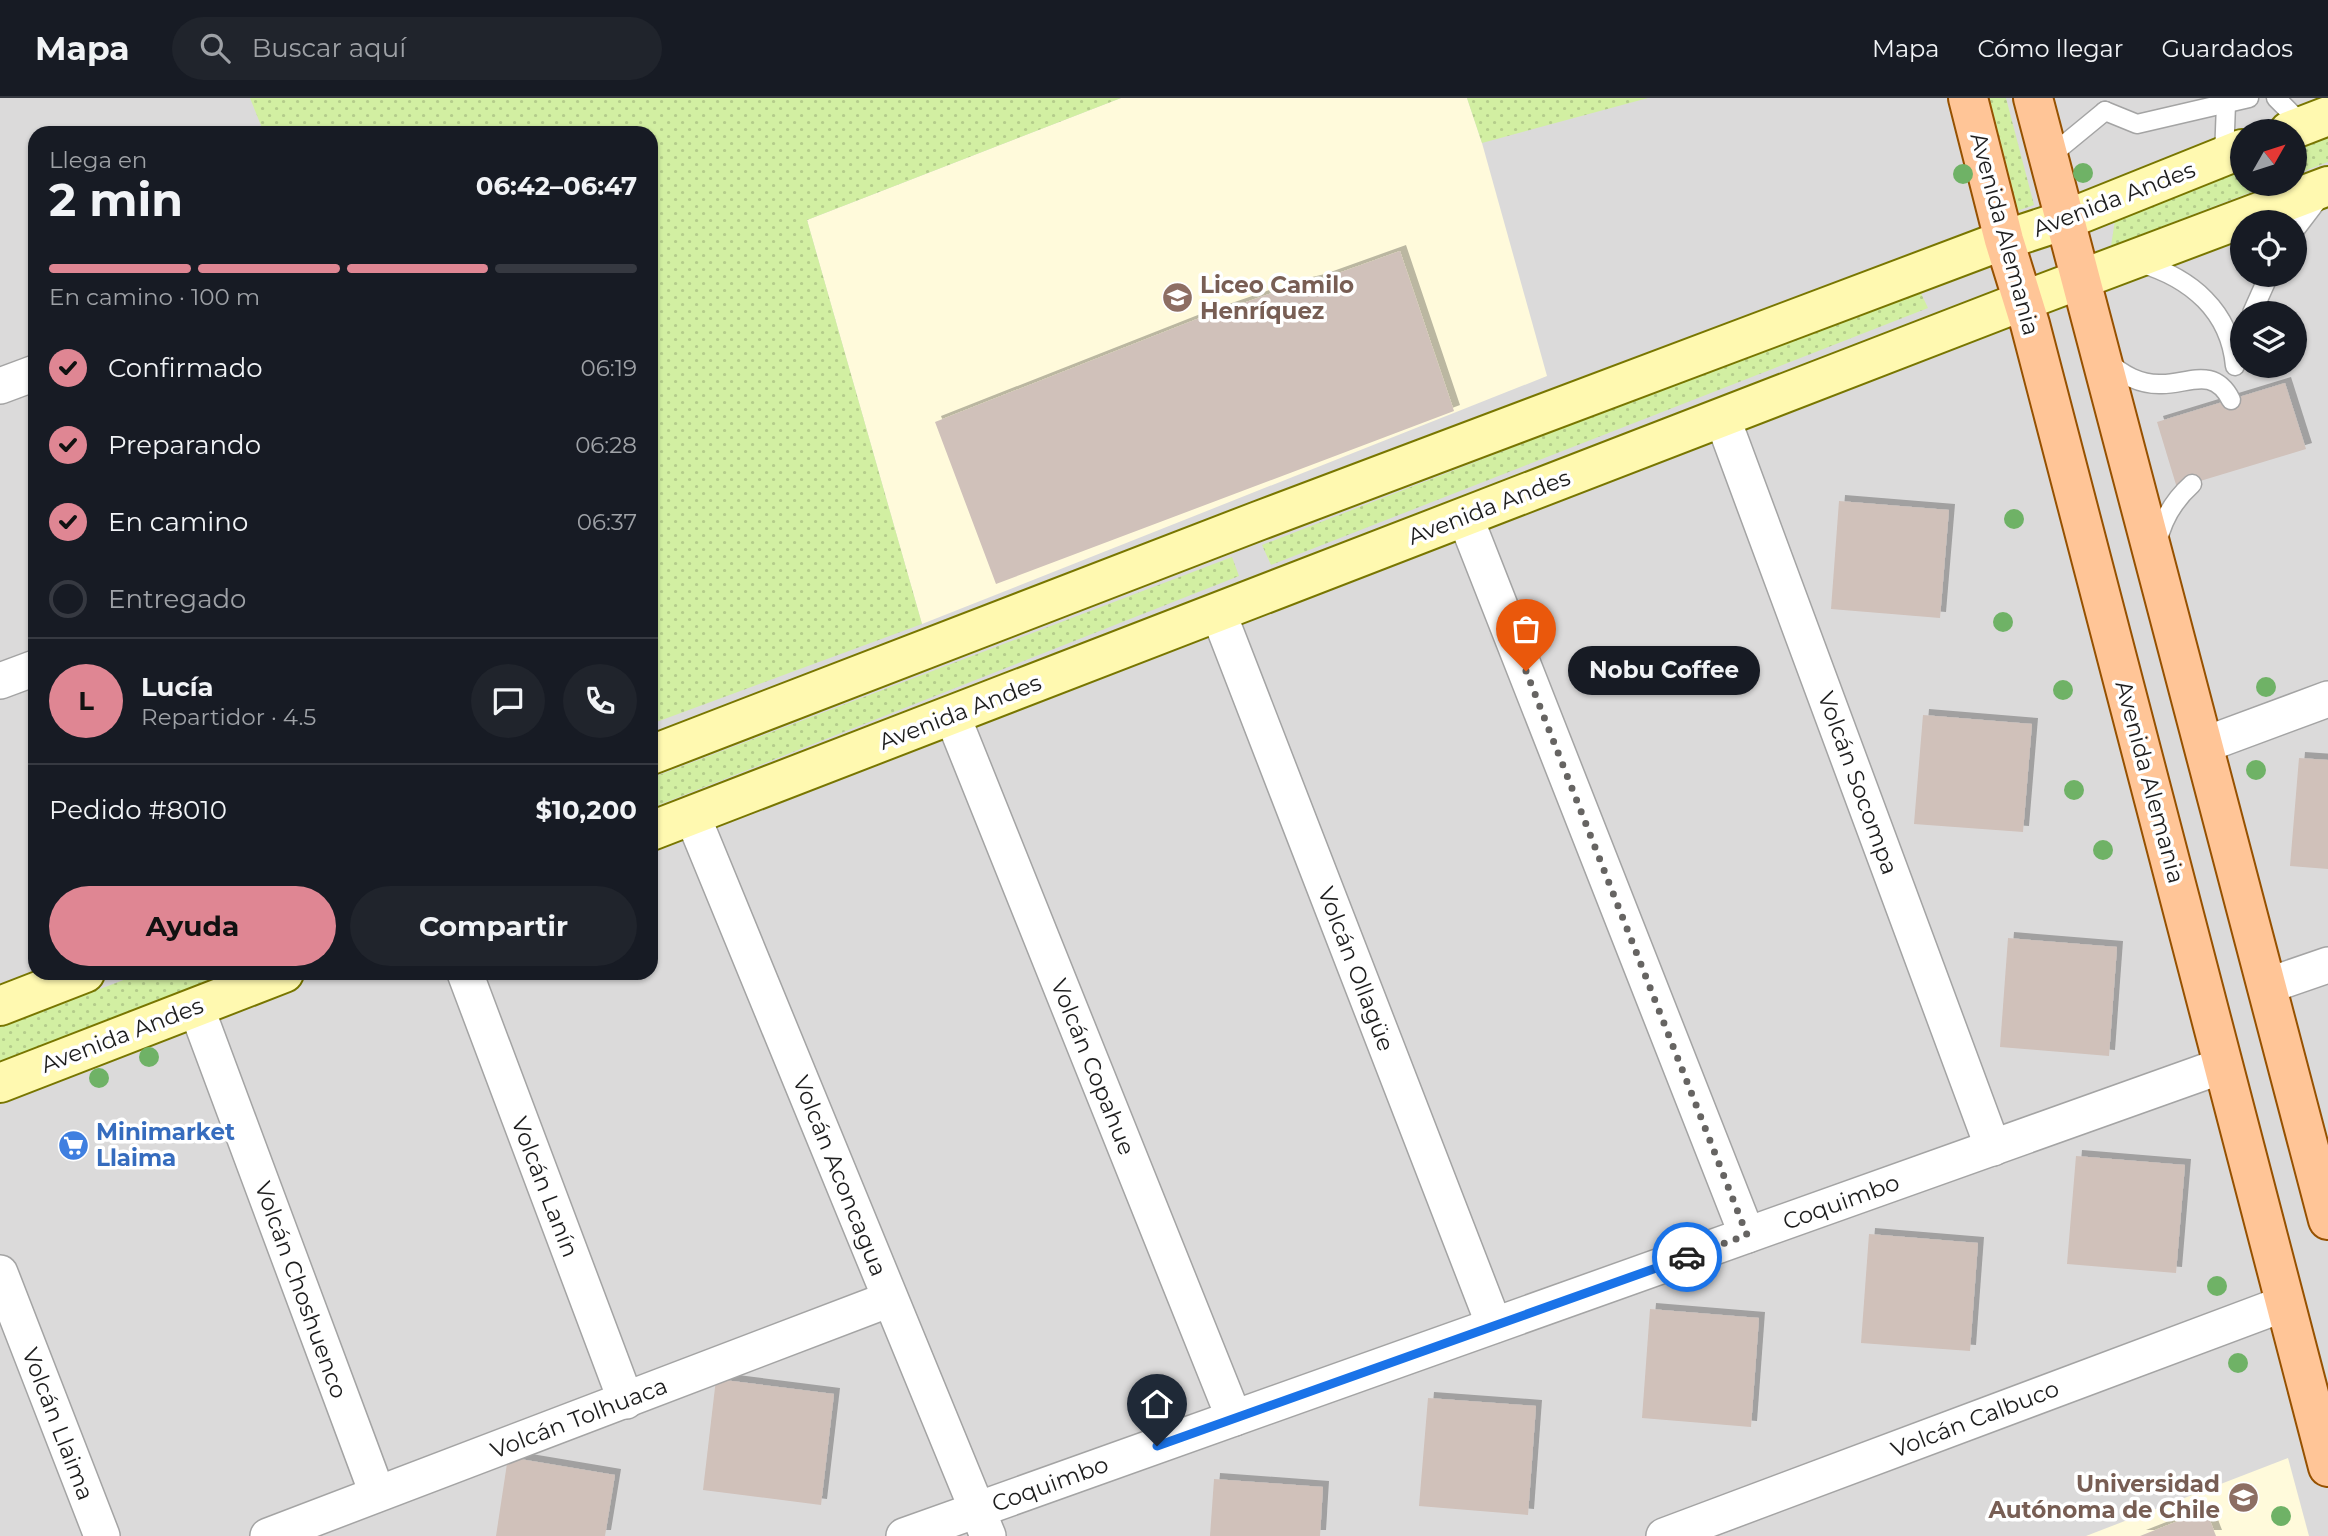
<!DOCTYPE html>
<html lang="es">
<head>
<meta charset="utf-8">
<style>
  :root { --surface:#171b24; --page:#20242c; --text:#f1f3f6; --muted:#9ea1a6; --line:#363941; --accent:#df8693 }
  body { margin:0; font-family:Montserrat,sans-serif; background:var(--page); color:var(--text); height:100vh; display:flex; flex-direction:column; font-size:26px; white-space:nowrap }
  * { box-sizing:border-box; margin:0 }
  p { font-size:23px; color:var(--muted) }
  .icon { flex:none; width:38px; height:38px; fill:none; stroke:currentColor; stroke-width:2; stroke-linecap:round; stroke-linejoin:round }
  .map { position:relative; flex:1; overflow:hidden }
  .details { position:absolute; left:28px; top:28px; width:630px; height:854px; display:flex; flex-direction:column; background:var(--surface); border-radius:21px; box-shadow:0 2px 5px #0004 }
  .details>* { flex:none }
  .needle { width:46px; rotate:51deg }
  .fabs { position:absolute; left:2230px; top:21px; display:grid; gap:14px }
  .fabs a { display:grid; place-items:center; width:77px; height:77px; border-radius:50%; background:var(--surface); box-shadow:0 2px 5px #0004; font-size:35px }
  .pin { position:absolute; display:grid; place-items:center; width:60px; height:60px; color:#fff; margin:-72px -30px; border-radius:50% 50% 50% 0; rotate:-45deg; box-shadow:0 0 7px #0007 }
  .pin .icon { rotate:45deg }
  .courier { position:absolute; display:grid; place-items:center; width:70px; height:70px; margin:-35px; border:5px solid #1a73e8; border-radius:50%; background:#fff; color:#222; box-shadow:0 2px 9px #0007 }
  .bubble { position:absolute; height:49px; border-radius:24px; background:var(--surface); box-shadow:0 2px 5px #0004; font-size:23px; font-weight:700; line-height:49px; text-align:center }
  .overview em { font-style:normal; font-weight:700 }
  .overview div { display:flex; flex-direction:column-reverse }
  .overview { display:flex; align-items:center; justify-content:space-between; height:119px; padding:0 21px }
  h1 { font-size:46px; font-weight:700; line-height:52px }
  .bar { display:grid; grid-template-columns:repeat(4,1fr); gap:10px 7px; align-content:center; height:84px; padding:0 21px }
  .bar i { height:9px; border-radius:5px; background:var(--line) }
  .bar .active { background:var(--accent) }
  .bar p { grid-column:span 4 }
  .line { display:flex; align-items:center; gap:18px; padding:0 21px; border-top:2px solid var(--line) }
  .line div { flex:1 }
  .round { display:grid; place-items:center; flex:none; width:74px; height:74px; border-radius:37px; background:var(--page) }
  ol { padding:0 21px; list-style:none }
  li { display:flex; align-items:center; gap:21px; height:77px }
  li p { margin-inline-start:auto }
  li .icon { padding:7px; border-radius:50%; background:var(--accent); color:#111; stroke-width:4 }
  li:last-child { color:var(--muted) }
  li i { width:38px; height:38px; border:4px solid var(--line); border-radius:50% }
  .action { display:flex; gap:14px; margin-top:auto; padding:14px 21px }
  .action a { flex:1; height:80px; border-radius:42px; background:var(--accent); color:#111; font-size:28px; font-weight:700; line-height:80px; text-align:center }
  .action a+a { background:var(--page); color:var(--text) }
  header { display:flex; align-items:center; gap:42px; box-sizing:border-box; height:98px; padding:0 35px; background:var(--surface); border-bottom:2px solid var(--line) }
  header strong { font-size:33px }
  nav { display:flex; gap:38px; margin-inline-start:auto; font-size:24px }
  .search { width:490px; height:63px; background:var(--page); display:flex; align-items:center; gap:18px; box-sizing:border-box; padding:0 24px; border-radius:38px; color:var(--muted); font-size:26px }
  .map>svg:first-child { display:block }
  .residential { fill:#dbdada; fill-rule:evenodd }
  .education { fill:#fffadb }
  .grass { fill:url(#grass-dots) }
  .building { fill:#d0c1ba; filter:url(#shadow) }
  .lines { fill:none; stroke-linecap:round; stroke-linejoin:round }
  .service-casing { stroke:#a4a4a4; stroke-width:21 }
  .minor-casing { stroke:#a4a4a4; stroke-width:38 }
  .secondary-casing { stroke:#787600; stroke-width:42 }
  .primary-casing { stroke:#965100; stroke-width:42 }
  .service { stroke:#fff; stroke-width:18 }
  .minor { stroke:#fff; stroke-width:35 }
  .secondary { stroke:#fff9b0; stroke-width:38 }
  .primary { stroke:#ffc597; stroke-width:38 }
  .tree { fill:#6fb266 }
  .done { stroke:#666462; stroke-width:7; stroke-dasharray:0 12.6 }
  .route { stroke:#1a73e8; stroke-width:9 }
  .labels { text-anchor:middle; dominant-baseline:central; stroke-width:7; stroke-linejoin:round; paint-order:stroke }
  .street-label { font-size:23px; fill:#1d1d1d; stroke:#fff }
  .education-label { font-size:23px; font-weight:bold; fill:#785e54; stroke:#fff; text-anchor:start }
  .shop-label { font-size:23px; font-weight:bold; fill:#366cbe; stroke:#fff; text-anchor:start }
</style>
</head>
<body>
<header>
<strong>Mapa</strong>
<div class="search"><svg class="icon" aria-label="search" viewBox="0 0 24 24"><circle cx="10" cy="10" r="6"/><path d="M15 15l6 6"/></svg>Buscar aquí</div>
<nav><a>Mapa</a><a>Cómo llegar</a><a>Guardados</a></nav>
</header>
<div class="map">
<svg width="2328" height="1438" viewBox="0 0 2328 1438">
  <defs>
    <pattern id="grass-dots" width="8" height="8" patternUnits="userSpaceOnUse" patternTransform="scale(1.75)"><rect width="8" height="8" fill="#d2efa2"/><path d="M2 2h.1M6 6h.1" fill="none" stroke="#b4cc8b" stroke-width="1.8" stroke-linecap="round"/></pattern>
    <filter id="shadow"><feDropShadow dx="6" dy="-6" stdDeviation="0" flood-color="#0004"/></filter>
  </defs>
  <rect width="100%" height="100%" fill="#efe9e2"/>
  <path class="residential" d="M 0,0 L 2328,0 L 2328,1438 L 0,1438 ZM 2242,33 L 2294,33 L 2294,86 L 2242,86 ZM 35,35 L 651,35 L 651,875 L 35,875 ZM 2242,124 L 2294,124 L 2294,177 L 2242,177 ZM 2242,215 L 2294,215 L 2294,268 L 2242,268 Z"/>
  <g class="education">
    <polygon points="1121,0 1467,0 1482,45 1547,278 922,526 807,122"/>
    <polygon points="2288,1360 2309,1438 2086,1438"/>
  </g>
  <g class="grass">
    <polygon points="250,0 1121,0 807,122 922,526 651,626 651,35 264,35"/>
    <polygon points="1467,0 1648,0 1482,45"/>
    <polygon points="1984,0 2006,0 2034,107 2014,114"/>
    <polygon points="2328,39 2328,64 2294,77 2294,52"/>
    <polygon points="2242,73 2242,86 2272,86 2111,148 2115,122"/>
    <polygon points="1919,191 1928,210 1271,467 1262,447"/>
    <polygon points="1232,459 1239,478 651,710 651,680"/>
    <polygon points="142,875 230,875 0,964 0,929"/>
  </g>
  <g class="building">
    <polygon points="1400,153 1454,313 996,486 935,324 1197,221 1289,189 1319,182"/>
    <polygon points="2285,285 2306,351 2177,390 2157,324"/>
    <polygon points="1839,403 1949,412 1940,520 1831,511"/>
    <polygon points="1923,617 2032,626 2023,734 1914,726"/>
    <polygon points="2299,660 2328,662 2328,771 2290,768"/>
    <polygon points="2008,840 2117,849 2109,958 2000,949"/>
    <polygon points="2076,1058 2185,1067 2176,1175 2067,1166"/>
    <polygon points="1869,1136 1978,1145 1970,1253 1861,1245"/>
    <polygon points="1650,1211 1759,1220 1751,1329 1642,1320"/>
    <polygon points="716,1281 834,1296 821,1407 703,1392"/>
    <polygon points="1428,1300 1536,1308 1528,1417 1419,1408"/>
    <polygon points="508,1359 615,1377 605,1438 496,1438"/>
    <polygon points="1214,1381 1323,1389 1320,1438 1210,1438"/>
    <polygon points="2206,1412 2216,1438 2140,1438"/>
  </g>
  <g class="lines">
    <defs>
      <g id="service">
        <polyline points="2276,0 2304,28"/>
        <polyline points="2105,13 2137,26 2249,0"/>
        <polyline points="2224,58 2226,6"/>
        <polyline points="2049,59 2105,13"/>
        <polyline points="2294,133 2320,99"/>
        <path d="M 2140,165 C 2191,180 2230,213 2235,268"/>
        <polyline points="2252,215 2269,177"/>
        <path d="M 2107,262 C 2121,277 2141,287 2162,286 C 2188,286 2214,268 2231,302"/>
        <path d="M 2157,446 C 2162,422 2174,402 2192,386"/>
      </g>
      <g id="minor">
        <polyline points="0,288 35,275"/>
        <polyline points="1722,319 1993,1050"/>
        <polyline points="1465,419 1747,1137"/>
        <polyline points="1218,514 1494,1227"/>
        <polyline points="0,583 35,570"/>
        <polyline points="952,617 1234,1320"/>
        <polyline points="2204,647 2328,601"/>
        <polyline points="692,717 988,1438"/>
        <polyline points="465,875 626,1303"/>
        <polyline points="2267,888 2328,867"/>
        <polyline points="196,909 377,1395"/>
        <polyline points="0,1175 102,1438"/>
        <polyline points="268,1438 890,1201"/>
        <polyline points="904,1438 2224,967"/>
        <polyline points="1664,1438 2286,1205"/>
      </g>
      <g id="secondary">
        <polyline points="2289,33 2328,18"/>
        <polyline points="651,657 1258,423 2004,142 2065,122 2242,51"/>
        <polyline points="651,733 2023,203 2328,88"/>
        <polyline points="0,908 85,875"/>
        <polyline points="0,985 284,875"/>
      </g>
      <g id="primary">
        <polyline points="1968,0 2004,142 2030,226 2328,1369"/>
        <polyline points="2033,0 2328,1122"/>
      </g>
    </defs>
    <use href="#service" class="service-casing"/>
    <use href="#minor" class="minor-casing"/>
    <use href="#secondary" class="secondary-casing"/>
    <use href="#primary" class="primary-casing"/>
    <use href="#service" class="service"/>
    <use href="#minor" class="minor"/>
    <use href="#secondary" class="secondary"/>
    <use href="#primary" class="primary"/>
  </g>
  <g class="tree">
    <circle cx="2083" cy="75" r="10"/>
    <circle cx="1963" cy="76" r="10"/>
    <circle cx="2014" cy="421" r="10"/>
    <circle cx="2003" cy="524" r="10"/>
    <circle cx="2266" cy="589" r="10"/>
    <circle cx="2063" cy="592" r="10"/>
    <circle cx="2256" cy="672" r="10"/>
    <circle cx="2074" cy="692" r="10"/>
    <circle cx="2103" cy="752" r="10"/>
    <circle cx="149" cy="959" r="10"/>
    <circle cx="99" cy="980" r="10"/>
    <circle cx="2217" cy="1188" r="10"/>
    <circle cx="2238" cy="1265" r="10"/>
    <circle cx="2281" cy="1418" r="10"/>
  </g>
  <g class="lines">
    <polyline class="done" points="1526,573 1747,1137 1687,1159"/>
    <polyline class="route" points="1157,1348 1687,1159"/>
  </g>
  <defs>
    <symbol id="school-disc" viewBox="-11 -11 22 22"><circle r="9.5" fill="#8d6e63" stroke="#fff"/><path d="M0-5L7-2L0 1L-7-2ZM-4 1L0 2.5L4 1V4Q0 6-4 4Z" fill="#fff"/></symbol>
    <symbol id="supermarket-disc" viewBox="-11 -11 22 22"><circle r="9.5" fill="#3f7fe0" stroke="#fff"/><path d="M-6-5.5h2.5l.6 2H6L4.5 2H-2.5L-4.4-4H-6ZM-1.5 3.2a1.3 1.3 0 1 0 .1 0ZM3 3.2a1.3 1.3 0 1 0 .1 0Z" fill="#fff"/></symbol>
    <symbol id="university-disc" viewBox="-11 -11 22 22"><circle r="9.5" fill="#8d6e63" stroke="#fff"/><path d="M0-5L7-2L0 1L-7-2ZM-4 1L0 2.5L4 1V4Q0 6-4 4Z" fill="#fff"/></symbol>
  </defs>
  <g fill-rule="evenodd">
    <use href="#school-disc" x="1160" y="182" width="35" height="35"/>
    <use href="#supermarket-disc" x="56" y="1030" width="35" height="35"/>
    <use href="#university-disc" x="2226" y="1382" width="35" height="35"/>
  </g>
  <g class="labels">
    <g class="street-label">
      <text transform="translate(2114 101) rotate(-21)">Avenida Andes</text>
      <text transform="translate(2005 136) rotate(75)">Avenida Alemania</text>
      <text transform="translate(1489 409) rotate(-21)">Avenida Andes</text>
      <text transform="translate(960 614) rotate(-21)">Avenida Andes</text>
      <text transform="translate(2150 684) rotate(75)">Avenida Alemania</text>
      <text transform="translate(1858 685) rotate(70)">Volcán Socompa</text>
      <text transform="translate(1356 871) rotate(69)">Volcán Ollagüe</text>
      <text transform="translate(122 937) rotate(-21)">Avenida Andes</text>
      <text transform="translate(1093 969) rotate(68)">Volcán Copahue</text>
      <text transform="translate(840 1078) rotate(68)">Volcán Aconcagua</text>
      <text transform="translate(545 1089) rotate(69)">Volcán Lanín</text>
      <text transform="translate(1841 1104) rotate(-20)">Coquimbo</text>
      <text transform="translate(301 1192) rotate(70)">Volcán Choshuenco</text>
      <text transform="translate(579 1320) rotate(-21)">Volcán Tolhuaca</text>
      <text transform="translate(1975 1321) rotate(-21)">Volcán Calbuco</text>
      <text transform="translate(58 1326) rotate(69)">Volcán Llaima</text>
      <text transform="translate(1050 1386) rotate(-20)">Coquimbo</text>
    </g>
    <g class="education-label">
      <text x="1200" y="187">Liceo Camilo<tspan x="1200" dy="26">Henríquez</tspan></text>
      <text x="2220" y="1386" text-anchor="end">Universidad<tspan x="2220" dy="26">Autónoma de Chile</tspan></text>
    </g>
    <g class="shop-label">
      <text x="96" y="1034">Minimarket<tspan x="96" dy="26">Llaima</tspan></text>
    </g>
  </g>
</svg>
<div class="fabs">
<a><svg class="needle" viewBox="-14 -14 28 28"><path d="M0-13l5 13h-10z" fill="#e53935"/><path d="M0 13l5-13h-10z" fill="#9ea1a6"/></svg></a>
<a><svg class="icon" aria-label="locate" viewBox="0 0 24 24"><circle cx="12" cy="12" r="6"/><path d="M12 2v4M12 18v4M2 12h4M18 12h4"/></svg></a>
<a><svg class="icon" aria-label="layers" viewBox="0 0 24 24"><path d="M12 4l9 5-9 5-9-5zM3 14l9 5 9-5"/></svg></a>
</div>
<div class="pin" style="left:1526px;top:573px;background:#ea580c"><svg class="icon" aria-label="bag" viewBox="0 0 24 24"><path d="M5 8h14l-1 12H6zM9 8a3 3 0 0 1 6 0"/></svg></div>
<div class="pin" style="left:1157px;top:1348px;background:#1f2937"><svg class="icon" aria-label="home" viewBox="0 0 24 24"><path d="M3 11l9-7 9 7M6 9v11h12V9"/></svg></div>
<div class="courier" style="left:1687px;top:1159px"><svg class="icon" aria-label="car" viewBox="0 0 24 24"><path d="M5 17H2v-5l4-1 3-4h7l3 4 3 1v5h-3M9 17h6M6 11h13"/><circle cx="7" cy="17" r="2"/><circle cx="17" cy="17" r="2"/></svg></div>
<div class="bubble" style="left:1568px;top:548px;width:192px">Nobu Coffee</div>
<section class="details">
<div class="overview"><div><h1>2 min</h1><p>Llega en</p></div><em>06:42–06:47</em></div>
<div class="bar"><i class="active"></i><i class="active"></i><i class="active"></i><i></i><p>En camino · 100 m</p></div>
<ol>
<li><svg class="icon" aria-label="check" viewBox="0 0 24 24"><path d="M5 12l5 5 9-10"/></svg>Confirmado<p>06:19</p></li>
<li><svg class="icon" aria-label="check" viewBox="0 0 24 24"><path d="M5 12l5 5 9-10"/></svg>Preparando<p>06:28</p></li>
<li><svg class="icon" aria-label="check" viewBox="0 0 24 24"><path d="M5 12l5 5 9-10"/></svg>En camino<p>06:37</p></li>
<li><i></i>Entregado</li>
</ol>
<div class="line" style="height:126px"><b class="round" style="background:var(--accent);color:#111">L</b><div><b>Lucía</b><p>Repartidor · 4.5</p></div><a class="round"><svg class="icon" aria-label="chat" viewBox="0 0 24 24"><path d="M4 5h16v11H9l-5 4z"/></svg></a><a class="round"><svg class="icon" aria-label="phone" viewBox="0 0 24 24"><path d="M5 4h4l2 5-3 2q2 4 5 5l2-3 5 2v4C11 20 4 13 5 4z"/></svg></a></div>
<div class="line" style="height:91px"><div>Pedido #8010</div><b>$10,200</b></div>
<div class="action"><a>Ayuda</a><a>Compartir</a></div>
</section>
</div>
</body>
</html>
